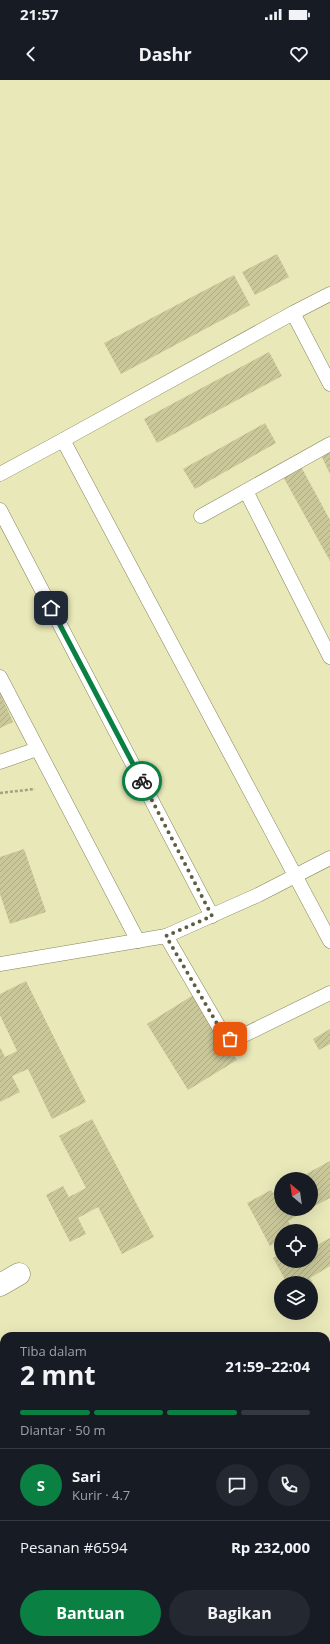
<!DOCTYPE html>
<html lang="id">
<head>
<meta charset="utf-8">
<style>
  :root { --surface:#171b24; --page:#242831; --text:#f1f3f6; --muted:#9ea1a6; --line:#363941; --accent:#0b8043 }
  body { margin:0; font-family:"Open Sans",sans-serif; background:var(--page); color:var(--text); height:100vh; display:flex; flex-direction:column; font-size:15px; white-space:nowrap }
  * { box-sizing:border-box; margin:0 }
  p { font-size:13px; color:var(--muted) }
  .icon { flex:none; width:22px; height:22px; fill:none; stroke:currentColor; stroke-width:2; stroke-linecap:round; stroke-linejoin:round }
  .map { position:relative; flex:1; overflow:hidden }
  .panel { position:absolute; left:0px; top:1252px; width:330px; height:312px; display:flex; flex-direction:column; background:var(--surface); border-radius:12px 12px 0 0; box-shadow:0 4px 16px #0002 }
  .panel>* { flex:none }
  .needle { width:26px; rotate:331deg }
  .buttons { position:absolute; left:274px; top:1092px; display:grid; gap:8px }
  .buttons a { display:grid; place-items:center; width:44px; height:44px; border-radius:50%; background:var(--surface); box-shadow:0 4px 16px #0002; font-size:20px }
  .pin { position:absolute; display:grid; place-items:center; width:34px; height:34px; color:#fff; margin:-17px; border-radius:8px; box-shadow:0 2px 6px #0006 }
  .courier { position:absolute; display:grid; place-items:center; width:40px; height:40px; margin:-20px; border:3px solid #0b8043; border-radius:50%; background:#fff; color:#222; box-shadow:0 1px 5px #0007 }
  .summary em { font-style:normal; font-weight:700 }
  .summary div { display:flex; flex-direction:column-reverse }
  .summary { display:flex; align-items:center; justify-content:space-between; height:68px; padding:0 20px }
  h1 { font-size:26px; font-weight:700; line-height:30px }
  .bar { display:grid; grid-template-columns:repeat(4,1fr); gap:6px 4px; align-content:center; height:48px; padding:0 20px }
  .bar i { height:5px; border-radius:3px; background:var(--line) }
  .bar .selected { background:var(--accent) }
  .bar p { grid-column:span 4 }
  .line { display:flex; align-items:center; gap:10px; padding:0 20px; border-top:1px solid var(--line) }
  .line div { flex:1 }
  .round { display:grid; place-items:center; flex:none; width:42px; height:42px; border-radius:21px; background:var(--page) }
  .action { display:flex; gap:8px; margin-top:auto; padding:8px 20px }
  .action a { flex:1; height:46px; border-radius:24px; background:var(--accent); color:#fff; font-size:16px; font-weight:700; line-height:46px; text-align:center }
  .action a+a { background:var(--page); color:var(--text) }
  .status { display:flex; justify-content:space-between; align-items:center; height:28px; padding:0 20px; background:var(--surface); direction:ltr }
  .status svg { height:11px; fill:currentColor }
  header { display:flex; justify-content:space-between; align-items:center; height:52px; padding:0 20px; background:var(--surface); font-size:18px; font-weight:700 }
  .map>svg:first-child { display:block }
  .building { fill:url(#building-hatch) }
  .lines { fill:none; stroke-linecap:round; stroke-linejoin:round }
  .service-casing { stroke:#86855a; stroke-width:15 }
  .minor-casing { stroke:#86855a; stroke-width:23 }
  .path { stroke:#a4a37e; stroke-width:2.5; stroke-dasharray:3 2; stroke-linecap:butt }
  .service { stroke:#fff; stroke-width:14 }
  .minor { stroke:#fff; stroke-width:22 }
  .done { stroke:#5f5e43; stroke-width:4; stroke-dasharray:0 7.2 }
  .route { stroke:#0b8043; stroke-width:5 }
</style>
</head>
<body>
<div class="status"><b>21:57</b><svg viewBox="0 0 49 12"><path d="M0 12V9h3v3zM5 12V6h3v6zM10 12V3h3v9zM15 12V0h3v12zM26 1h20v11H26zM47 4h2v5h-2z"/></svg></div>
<header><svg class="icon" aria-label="back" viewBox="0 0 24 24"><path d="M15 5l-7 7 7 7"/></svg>Dashr<svg class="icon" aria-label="heart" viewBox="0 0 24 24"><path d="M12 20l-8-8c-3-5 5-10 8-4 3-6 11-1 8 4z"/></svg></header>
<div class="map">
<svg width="330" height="1564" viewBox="0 0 330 1564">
  <defs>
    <pattern id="building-hatch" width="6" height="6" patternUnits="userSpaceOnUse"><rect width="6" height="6" fill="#cac89b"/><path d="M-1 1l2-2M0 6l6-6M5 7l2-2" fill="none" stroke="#adab84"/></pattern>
  </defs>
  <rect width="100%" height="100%" fill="#e9e8b9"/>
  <g class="building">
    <polygon points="277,174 289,197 255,215 242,192"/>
    <polygon points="234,195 250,225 121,294 104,263"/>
    <polygon points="269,272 282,296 157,363 144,339"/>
    <polygon points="265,343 276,363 195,409 183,389"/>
    <polygon points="330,368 330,394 320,373"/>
    <polygon points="299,383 330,440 330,481 281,393"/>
    <polygon points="0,613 13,642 0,648"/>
    <polygon points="24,769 46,832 10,844 0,814 0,777"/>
    <polygon points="26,901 86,1022 52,1039 28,989 12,996 20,1012 0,1022 0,967 5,977 17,971 0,935 0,914"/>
    <polygon points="195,914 237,980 188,1010 147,944"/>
    <polygon points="330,949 330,964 319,970 313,959"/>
    <polygon points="92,1039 154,1157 122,1174 98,1127 78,1138 86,1154 70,1162 46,1115 63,1106 69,1117 86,1108 59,1056"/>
    <polygon points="330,1081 330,1118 311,1128 311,1099 297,1099"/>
    <polygon points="281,1108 281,1129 309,1129 288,1141 294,1151 281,1151 281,1160 270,1166 247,1123 271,1110 273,1113"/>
    <polygon points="330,1158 330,1186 310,1198 317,1211 311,1215 311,1203 287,1203 273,1178 281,1174 281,1181 311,1181 311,1168"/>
  </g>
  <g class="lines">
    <defs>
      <g id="service">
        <polyline points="293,233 330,214"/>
        <polyline points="330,304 293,233 63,360 330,861"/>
        <polyline points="0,394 63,360"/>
        <polyline points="246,411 330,577"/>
        <polyline points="0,430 212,836"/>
        <polyline points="201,436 330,364"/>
        <polyline points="0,597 138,861"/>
        <polyline points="0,682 37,669"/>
        <polyline points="166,856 223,954 230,959 240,957 330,913"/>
        <polyline points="0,884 166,856 258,815 330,778"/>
      </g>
      <polyline id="minor" points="0,1205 19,1194"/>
    </defs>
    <use href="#service" class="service-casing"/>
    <use href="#minor" class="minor-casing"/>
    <polyline class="path" points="0,713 35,709"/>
    <use href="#service" class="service"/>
    <use href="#minor" class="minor"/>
  </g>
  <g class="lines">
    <polyline class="done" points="142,701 212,836 166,856 223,954 230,959"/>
    <polyline class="route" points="51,528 142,701"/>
  </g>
</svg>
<div class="buttons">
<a><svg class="needle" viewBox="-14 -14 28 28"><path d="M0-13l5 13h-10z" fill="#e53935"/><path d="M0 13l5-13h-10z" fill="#9ea1a6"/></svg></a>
<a><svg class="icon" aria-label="locate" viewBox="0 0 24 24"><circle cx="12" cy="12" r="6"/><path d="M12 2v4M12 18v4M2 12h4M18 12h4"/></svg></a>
<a><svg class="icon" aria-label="layers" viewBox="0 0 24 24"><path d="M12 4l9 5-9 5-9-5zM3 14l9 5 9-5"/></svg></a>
</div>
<div class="pin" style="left:230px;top:959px;background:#ea580c"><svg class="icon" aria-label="bag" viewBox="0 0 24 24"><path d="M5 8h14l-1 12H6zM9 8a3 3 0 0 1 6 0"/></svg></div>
<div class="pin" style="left:51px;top:528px;background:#1f2937"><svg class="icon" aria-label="home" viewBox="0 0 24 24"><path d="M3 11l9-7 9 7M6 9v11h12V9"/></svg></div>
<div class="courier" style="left:142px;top:701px"><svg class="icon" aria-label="bike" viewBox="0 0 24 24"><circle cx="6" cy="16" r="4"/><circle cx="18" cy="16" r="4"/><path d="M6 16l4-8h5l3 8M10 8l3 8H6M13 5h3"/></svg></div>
<section class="panel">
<div class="summary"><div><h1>2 mnt</h1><p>Tiba dalam</p></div><em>21:59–22:04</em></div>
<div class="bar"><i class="selected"></i><i class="selected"></i><i class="selected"></i><i></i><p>Diantar · 50 m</p></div>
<div class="line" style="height:72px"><b class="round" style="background:var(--accent);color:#fff">S</b><div><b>Sari</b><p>Kurir · 4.7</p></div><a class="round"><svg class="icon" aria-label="chat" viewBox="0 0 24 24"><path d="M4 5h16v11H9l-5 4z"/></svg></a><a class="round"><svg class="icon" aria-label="phone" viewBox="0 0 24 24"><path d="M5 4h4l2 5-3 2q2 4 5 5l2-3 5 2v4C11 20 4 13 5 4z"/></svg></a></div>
<div class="line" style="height:52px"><div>Pesanan #6594</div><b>Rp 232,000</b></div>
<div class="action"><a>Bantuan</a><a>Bagikan</a></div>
</section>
</div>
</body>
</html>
